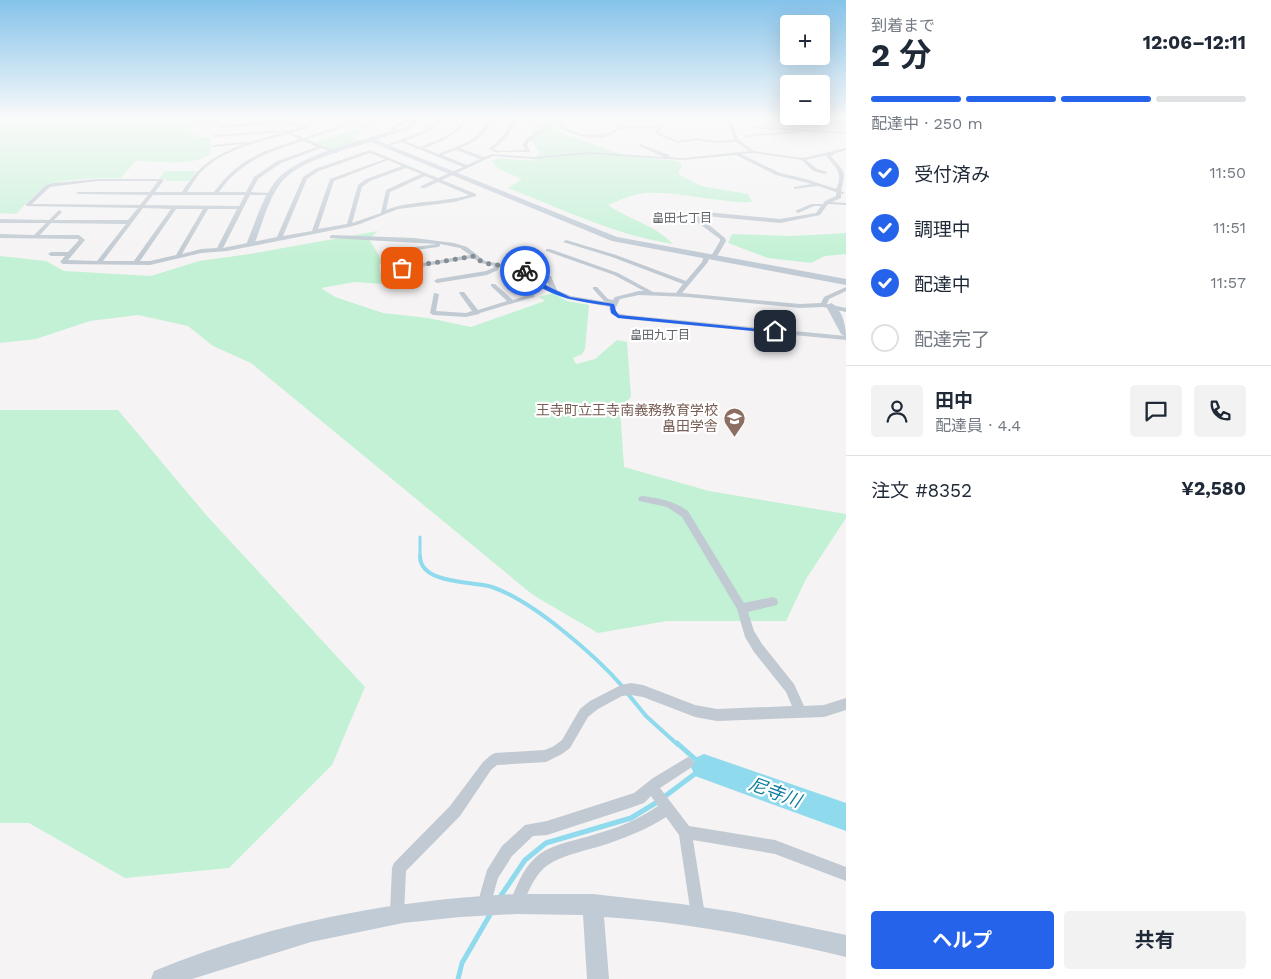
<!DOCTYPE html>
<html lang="ja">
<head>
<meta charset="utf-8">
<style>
  :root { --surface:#fff; --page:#f2f2f3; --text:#1f2937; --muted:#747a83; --line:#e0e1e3; --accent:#2563eb }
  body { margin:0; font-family:"Work Sans","Noto Sans JP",sans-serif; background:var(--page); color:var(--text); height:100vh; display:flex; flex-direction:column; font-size:19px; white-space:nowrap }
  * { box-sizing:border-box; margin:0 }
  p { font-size:16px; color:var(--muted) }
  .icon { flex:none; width:28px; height:28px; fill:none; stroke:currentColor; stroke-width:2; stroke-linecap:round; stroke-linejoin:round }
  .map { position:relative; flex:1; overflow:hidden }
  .drawer { display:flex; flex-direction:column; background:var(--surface); width:425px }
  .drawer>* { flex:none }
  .controls { position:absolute; left:780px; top:15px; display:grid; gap:10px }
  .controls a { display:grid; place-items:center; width:50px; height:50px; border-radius:5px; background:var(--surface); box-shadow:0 5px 20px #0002; font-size:25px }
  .pin { position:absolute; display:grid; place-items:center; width:42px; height:42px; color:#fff; margin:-21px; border-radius:10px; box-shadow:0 2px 8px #0006 }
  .courier { position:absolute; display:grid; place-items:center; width:50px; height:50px; margin:-25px; border:4px solid #2563eb; border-radius:50%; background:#fff; color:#222; box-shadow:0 1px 6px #0007 }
  .headline em { font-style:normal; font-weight:700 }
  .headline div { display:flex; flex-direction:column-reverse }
  .headline { display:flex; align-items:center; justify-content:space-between; height:85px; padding:0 25px }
  h1 { font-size:32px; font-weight:700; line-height:38px }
  .bar { display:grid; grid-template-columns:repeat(4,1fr); gap:8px 5px; align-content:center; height:60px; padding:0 25px }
  .bar i { height:6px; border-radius:4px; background:var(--line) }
  .bar .selected { background:var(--accent) }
  .bar p { grid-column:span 4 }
  .line { display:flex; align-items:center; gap:12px; padding:0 25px; border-top:1px solid var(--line) }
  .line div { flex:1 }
  .round { display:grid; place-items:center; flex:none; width:52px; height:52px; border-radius:5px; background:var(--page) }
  ol { padding:0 25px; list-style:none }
  li { display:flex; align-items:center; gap:15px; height:55px }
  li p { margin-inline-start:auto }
  li .icon { padding:5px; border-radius:50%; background:var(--accent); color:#fff; stroke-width:4 }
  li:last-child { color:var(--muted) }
  li i { width:28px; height:28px; border:2px solid var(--line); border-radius:50% }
  .primary-button { display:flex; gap:10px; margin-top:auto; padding:10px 25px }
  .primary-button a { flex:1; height:58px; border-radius:5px; background:var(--accent); color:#fff; font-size:20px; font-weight:700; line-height:58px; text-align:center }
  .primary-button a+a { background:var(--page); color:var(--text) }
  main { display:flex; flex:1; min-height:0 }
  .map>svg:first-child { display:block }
  .green { fill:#c3f1d5 }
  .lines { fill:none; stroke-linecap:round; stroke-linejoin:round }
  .stream-far2 { stroke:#90daee; stroke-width:3 }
  .stream-far1 { stroke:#90daee; stroke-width:4 }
  .stream { stroke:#90daee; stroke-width:5 }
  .river { fill:#90daee; fill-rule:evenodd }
  .street { fill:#c1cad2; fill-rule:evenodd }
  .secondary { fill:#c1cbd6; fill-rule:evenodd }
  .route { fill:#2563eb }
  .done { stroke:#868d94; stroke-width:5; stroke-dasharray:0 9 }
  .labels { text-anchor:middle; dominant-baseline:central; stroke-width:4.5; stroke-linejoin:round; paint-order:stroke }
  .far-neighbourhood-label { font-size:12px; fill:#5f6368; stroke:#fff }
  .education-label { font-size:14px; fill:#785e54; stroke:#fff; text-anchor:end }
  .near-water-label { font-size:18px; font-style:italic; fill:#0c7c9b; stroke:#fff }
</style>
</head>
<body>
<main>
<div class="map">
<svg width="846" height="979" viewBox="0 0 846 979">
  <rect width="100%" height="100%" fill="#f5f3f3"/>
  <g class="green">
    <path d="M 0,119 L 295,119 L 194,125 L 190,131 L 197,137 L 211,138 L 210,154 C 195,167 155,161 136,161 L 121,178 C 105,178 57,178 44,187 C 34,194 25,205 16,214 L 0,213 Z"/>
    <path d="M 538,119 L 558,119 L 558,132 L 627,156 L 678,161 L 682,165 L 678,174 L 701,186 L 748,194 L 752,202 C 716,204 666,187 634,195 C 626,197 617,201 608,205 C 630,220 653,224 673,244 C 615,235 562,209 508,188 L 522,179 L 499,169 L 491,161 L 500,158 L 532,161 L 540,153 L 531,140 L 533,126 Z"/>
    <polygon points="355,130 363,133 352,137 360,141 331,150 315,142"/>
    <polygon points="165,171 197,171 189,181 165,181 166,179 159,179"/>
    <polygon points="378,231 369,239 383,262 379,265 383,284 355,282 321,288 335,297 383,313 428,318 471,327 545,301 539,297 553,293 567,301 589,305 585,349 582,354 573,358 576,364 595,359 617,340 627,342 631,397 620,408 624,467 709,491 846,514 846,518 806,579 786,621 667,621 598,633 533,595 251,363 213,346 188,326 138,315 90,321 36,339 0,343 0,256 46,261 64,271 151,276 199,261 250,254"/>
    <polygon points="846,233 846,254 825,256 811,263 768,258 728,243 732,234 791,236"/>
    <polygon points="0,410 118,410 207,516 365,687 332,765 229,868 125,878 29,823 0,823"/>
  </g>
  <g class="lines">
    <polyline class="stream-far2" points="420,537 420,557"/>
    <g class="stream-far1">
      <path d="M 420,556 C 420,585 475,581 492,587 C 533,601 595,655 623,687"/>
      <polyline points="628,694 646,716 678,745"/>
    </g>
    <g class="stream">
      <polyline points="664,797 704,767 677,743"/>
      <polyline points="500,897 525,860 546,843 631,818 659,801"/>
      <polyline points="458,979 462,963 491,913"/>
    </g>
    <polygon class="river" points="704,754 846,803 846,831 695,776 691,767 695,758"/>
    <g class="street">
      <polygon points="358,119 365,119 350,125 347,124"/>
      <polygon points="376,119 382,119 363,128 360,127"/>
      <polygon points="411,119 418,119 395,128 395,130 397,131 397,133 391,131 392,126"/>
      <path d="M 438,119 L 443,119 L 428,132 L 405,141 L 420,147 C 437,140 454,135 464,119 L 468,119 C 457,135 441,142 424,148 L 438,154 C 457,146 480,141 488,119 L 492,119 C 486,135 475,142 460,148 L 484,157 L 492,154 L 533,157 L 588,152 L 664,157 L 639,146 L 640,144 L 669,155 L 669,157 L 683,158 L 749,151 L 736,142 L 714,143 L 697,140 L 678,143 L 655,134 L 657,128 L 619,129 C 603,145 578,136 560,129 L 561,122 L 560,121 L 529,141 L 527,145 L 530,152 L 500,152 L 498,153 L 489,149 L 505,134 L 512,119 L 516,119 L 508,136 L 494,149 L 499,151 L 525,150 L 523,145 L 526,139 L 557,119 L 564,120 L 563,127 L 582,134 L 599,135 L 612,132 L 618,127 L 658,126 L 662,129 L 659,133 L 678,141 L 697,138 L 714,141 L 734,140 L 727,119 L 731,119 L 738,139 L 754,151 L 803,158 L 846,148 L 846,150 L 836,153 L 831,156 C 845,173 846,170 841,191 L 845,193 L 841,194 L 841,198 L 832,202 L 846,203 L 846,205 L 828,204 L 820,215 L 780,223 L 705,216 L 698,216 L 725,238 L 726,241 L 716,258 L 713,260 L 710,258 L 720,241 L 720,239 L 693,219 L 693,214 L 705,212 L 780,219 L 816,213 L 821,206 L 814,206 L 798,213 L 795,211 L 811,204 L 823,204 L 825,201 L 836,196 L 836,192 L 818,186 L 794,189 L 794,187 L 812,184 L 776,175 L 736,155 L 683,160 L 588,154 L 533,159 L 493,156 L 442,180 L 476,194 L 476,196 L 454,202 L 398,209 L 360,224 L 349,227 L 227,251 L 201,253 L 150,265 L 63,264 L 60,262 L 65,256 L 51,256 L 48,254 L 51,252 L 68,252 L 79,240 L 78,239 L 0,238 L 0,234 L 34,235 L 46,223 L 0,223 L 0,219 L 49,220 L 59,210 L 62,212 L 54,220 L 128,220 L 138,208 L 26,206 L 26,204 L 46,185 L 54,183 L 98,179 L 162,179 L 164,180 L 155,192 L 182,192 C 199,165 215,155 244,144 L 213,147 L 212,145 L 245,142 L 247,143 L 284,132 L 213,137 L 212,135 L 284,130 L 288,131 L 303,127 L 282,123 L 221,128 L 220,126 L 282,121 L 309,126 L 309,128 L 292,133 L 303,138 L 344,125 L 344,127 L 307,139 L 337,152 L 337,154 L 321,148 L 281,163 L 258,179 L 251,192 L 272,193 L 274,194 L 272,195 L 250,195 L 223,248 L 277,237 L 303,177 L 315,169 L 370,150 L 438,178 L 463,167 L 401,142 L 386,147 L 384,146 L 426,130 ZM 288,134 L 300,139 C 262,151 238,159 214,192 L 187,192 C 191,186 195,179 200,173 C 221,150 258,142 288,134 ZM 303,141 L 317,147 L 277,161 L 254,177 L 246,192 L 219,192 C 241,161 268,152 303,141 ZM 456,150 L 480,159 L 467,165 L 442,155 ZM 370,153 L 385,159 L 330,179 L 312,231 L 283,236 L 307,179 L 319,171 ZM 753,153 L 802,160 L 813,171 L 825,174 L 827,173 L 827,172 L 817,169 L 806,160 L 827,155 L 826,156 C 836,168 844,173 836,189 L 806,179 L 780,173 L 741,154 ZM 388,160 L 402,166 L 366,179 L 358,185 L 347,224 L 318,229 L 334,181 ZM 406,168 L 421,174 L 386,190 L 381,213 L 352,223 L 362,187 L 370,181 ZM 425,176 L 434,180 L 421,186 L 421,188 L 425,188 L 438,182 L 469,195 C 442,203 412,200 386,210 L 390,192 ZM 98,181 L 158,181 L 150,192 L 78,192 L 76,193 L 78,194 L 148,195 L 140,205 L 32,204 L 50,187 ZM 153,195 L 245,195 L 239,206 L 145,205 ZM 143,208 L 171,209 L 134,261 L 103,261 ZM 176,209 L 203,209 L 176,255 L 150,261 L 140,261 ZM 208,209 L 237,209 L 217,248 L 201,249 L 182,254 ZM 51,223 L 126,224 L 97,261 L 68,260 L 85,240 L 79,235 L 40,235 Z"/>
      <polygon points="797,119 846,122 846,124 799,120"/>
      <polygon points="752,126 846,132 846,134 798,131 797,133 744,137 745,135 795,131 751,128"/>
      <polygon points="332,235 414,238 454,243 467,247 485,261 524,268 537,281 549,286 546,277 551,276 557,290 571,296 607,302 604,301 593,289 593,287 597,287 608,299 613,300 615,297 639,291 644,291 614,275 546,251 546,249 550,249 618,273 653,292 676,293 683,284 612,257 563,242 566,240 616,255 686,281 702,262 704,256 706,255 709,257 708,262 682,293 800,304 821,303 824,297 846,287 846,291 829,299 827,304 846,308 846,312 823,307 800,308 688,297 639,295 620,299 615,309 617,313 626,315 846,336 846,340 625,319 613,315 609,309 610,307 567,299 540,287 530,290 535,296 534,297 480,313 479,314 466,317 433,315 430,313 434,293 439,294 436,311 466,313 472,311 459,293 460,292 464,292 478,310 507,301 491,286 491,284 495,284 513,300 528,295 523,289 535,284 520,270 499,267 498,270 487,275 437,283 434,281 437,279 486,271 493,268 494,266 481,263 473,258 384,273 382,272 382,270 470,255 460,248 440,244 440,246 438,247 394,253 391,251 392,250 437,244 330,238 330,236"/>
      <path d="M 642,496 C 659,498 674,501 688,511 L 744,603 L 773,597 L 777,599 L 778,602 L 777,605 L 748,612 L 754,631 L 762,644 L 794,684 L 804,706 L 824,705 L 846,698 L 846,710 L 824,717 L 717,721 L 695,717 L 643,697 L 631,695 L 622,696 L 598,709 L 588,717 L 570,748 L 562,754 L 546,762 L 497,765 L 491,770 L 460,816 L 406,871 L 404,914 L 402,919 L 397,921 L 392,919 L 390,914 L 392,868 L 394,863 L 450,806 L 483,762 L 491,755 L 495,753 L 545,750 L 554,746 L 562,740 L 580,709 L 590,701 L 621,685 L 631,683 L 643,685 L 695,705 L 717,709 L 792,706 L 786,692 L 754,652 L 745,637 L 737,609 L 682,517 L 667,507 L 639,501 L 638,499 L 639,497 Z"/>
      <path d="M 688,757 L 692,759 L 694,763 L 692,767 L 660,788 L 689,826 L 775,840 L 846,867 L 846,881 L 775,854 L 693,840 L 705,915 L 703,920 L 698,922 L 693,920 L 691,915 L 679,835 L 666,817 C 649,828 630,836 610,843 C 591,850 557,855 543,869 C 532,880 527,895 521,909 L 516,911 L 511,909 L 509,904 C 516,888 522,870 535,858 C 551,843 576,841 596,834 C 618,828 639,819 658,806 L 651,796 L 644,803 L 627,809 L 547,835 L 533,836 L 512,856 L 498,878 L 489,910 L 484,912 L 479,910 L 477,905 L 487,870 L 502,846 L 525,825 L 547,821 L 634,793 L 653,778 Z"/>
    </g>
    <g class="secondary">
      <path d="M 416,119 L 422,119 L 409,129 L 376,140 L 617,237 L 846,279 L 846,285 L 612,241 L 371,142 C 344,150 297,161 280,184 C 267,202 262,225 254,245 L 247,247 L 246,245 C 255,224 261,200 275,182 C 296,154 371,138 405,127 Z"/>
      <path d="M 831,303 C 842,308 846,326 846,337 L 841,334 L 826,306 Z"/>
      <path d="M 517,894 L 593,894 L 681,904 L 735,912 L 846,935 L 846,957 C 766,938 686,922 604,917 L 609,979 L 587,979 L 583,915 L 517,914 L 460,917 L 403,923 L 311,942 L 192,979 L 151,979 L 154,971 C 271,923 391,900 517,894 Z"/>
    </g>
  </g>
  <linearGradient id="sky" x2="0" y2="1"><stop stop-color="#85c3ea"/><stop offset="0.46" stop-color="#fafafa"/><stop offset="1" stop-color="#fafafa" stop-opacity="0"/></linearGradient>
  <rect width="846" height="256" fill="url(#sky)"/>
  <path class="route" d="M 525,270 L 537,281 L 570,297 L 614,304 L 616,311 L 619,315 L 778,331 L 775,333 L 618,318 L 611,313 L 610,306 C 578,301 543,298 523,271 Z"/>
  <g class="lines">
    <path class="done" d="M 402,268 L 475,256 C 485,270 512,261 525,271"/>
  </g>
  <defs>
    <symbol id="school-pin" viewBox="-11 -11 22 30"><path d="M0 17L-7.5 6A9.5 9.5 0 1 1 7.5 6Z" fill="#8d6e63" stroke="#fff"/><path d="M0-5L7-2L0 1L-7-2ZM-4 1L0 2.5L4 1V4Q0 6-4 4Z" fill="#fff"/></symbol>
  </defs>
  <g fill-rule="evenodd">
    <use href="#school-pin" x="722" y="406" width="25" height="34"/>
  </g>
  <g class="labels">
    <g class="far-neighbourhood-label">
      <text x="682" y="218">畠田七丁目</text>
      <text x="660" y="335">畠田九丁目</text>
    </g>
    <g class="education-label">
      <text x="718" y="410">王寺町立王寺南義務教育学校<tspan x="718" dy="16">畠田学舎</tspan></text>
    </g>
    <g class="near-water-label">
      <text transform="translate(775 792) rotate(20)">尼寺川</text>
    </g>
  </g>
</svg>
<div class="controls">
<a>+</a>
<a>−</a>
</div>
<div class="pin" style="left:402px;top:268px;background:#ea580c"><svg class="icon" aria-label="bag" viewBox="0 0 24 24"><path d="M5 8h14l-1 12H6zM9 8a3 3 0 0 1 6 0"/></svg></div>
<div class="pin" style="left:775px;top:331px;background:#1f2937"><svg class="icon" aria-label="home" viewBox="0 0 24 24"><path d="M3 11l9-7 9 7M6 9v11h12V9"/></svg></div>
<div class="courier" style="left:525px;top:271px"><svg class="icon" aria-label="bike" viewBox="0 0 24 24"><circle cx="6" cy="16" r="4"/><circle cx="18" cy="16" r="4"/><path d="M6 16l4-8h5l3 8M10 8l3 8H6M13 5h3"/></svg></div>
</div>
<section class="drawer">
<div class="headline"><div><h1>2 分</h1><p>到着まで</p></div><em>12:06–12:11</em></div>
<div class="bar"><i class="selected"></i><i class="selected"></i><i class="selected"></i><i></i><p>配達中 · 250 m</p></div>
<ol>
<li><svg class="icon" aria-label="check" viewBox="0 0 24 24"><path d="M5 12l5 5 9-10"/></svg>受付済み<p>11:50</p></li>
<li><svg class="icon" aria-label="check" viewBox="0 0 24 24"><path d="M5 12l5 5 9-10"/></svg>調理中<p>11:51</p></li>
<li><svg class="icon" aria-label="check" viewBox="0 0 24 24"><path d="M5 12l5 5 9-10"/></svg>配達中<p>11:57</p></li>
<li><i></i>配達完了</li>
</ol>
<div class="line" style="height:90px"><a class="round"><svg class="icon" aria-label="person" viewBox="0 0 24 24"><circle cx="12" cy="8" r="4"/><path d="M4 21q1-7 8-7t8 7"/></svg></a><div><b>田中</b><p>配達員 · 4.4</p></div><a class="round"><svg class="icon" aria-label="chat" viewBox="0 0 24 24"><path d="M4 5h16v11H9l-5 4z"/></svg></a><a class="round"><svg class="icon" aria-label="phone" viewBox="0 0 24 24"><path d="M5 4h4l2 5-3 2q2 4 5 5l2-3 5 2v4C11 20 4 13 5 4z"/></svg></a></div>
<div class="line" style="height:65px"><div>注文 #8352</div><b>¥2,580</b></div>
<div class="primary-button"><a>ヘルプ</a><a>共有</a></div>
</section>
</main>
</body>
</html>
